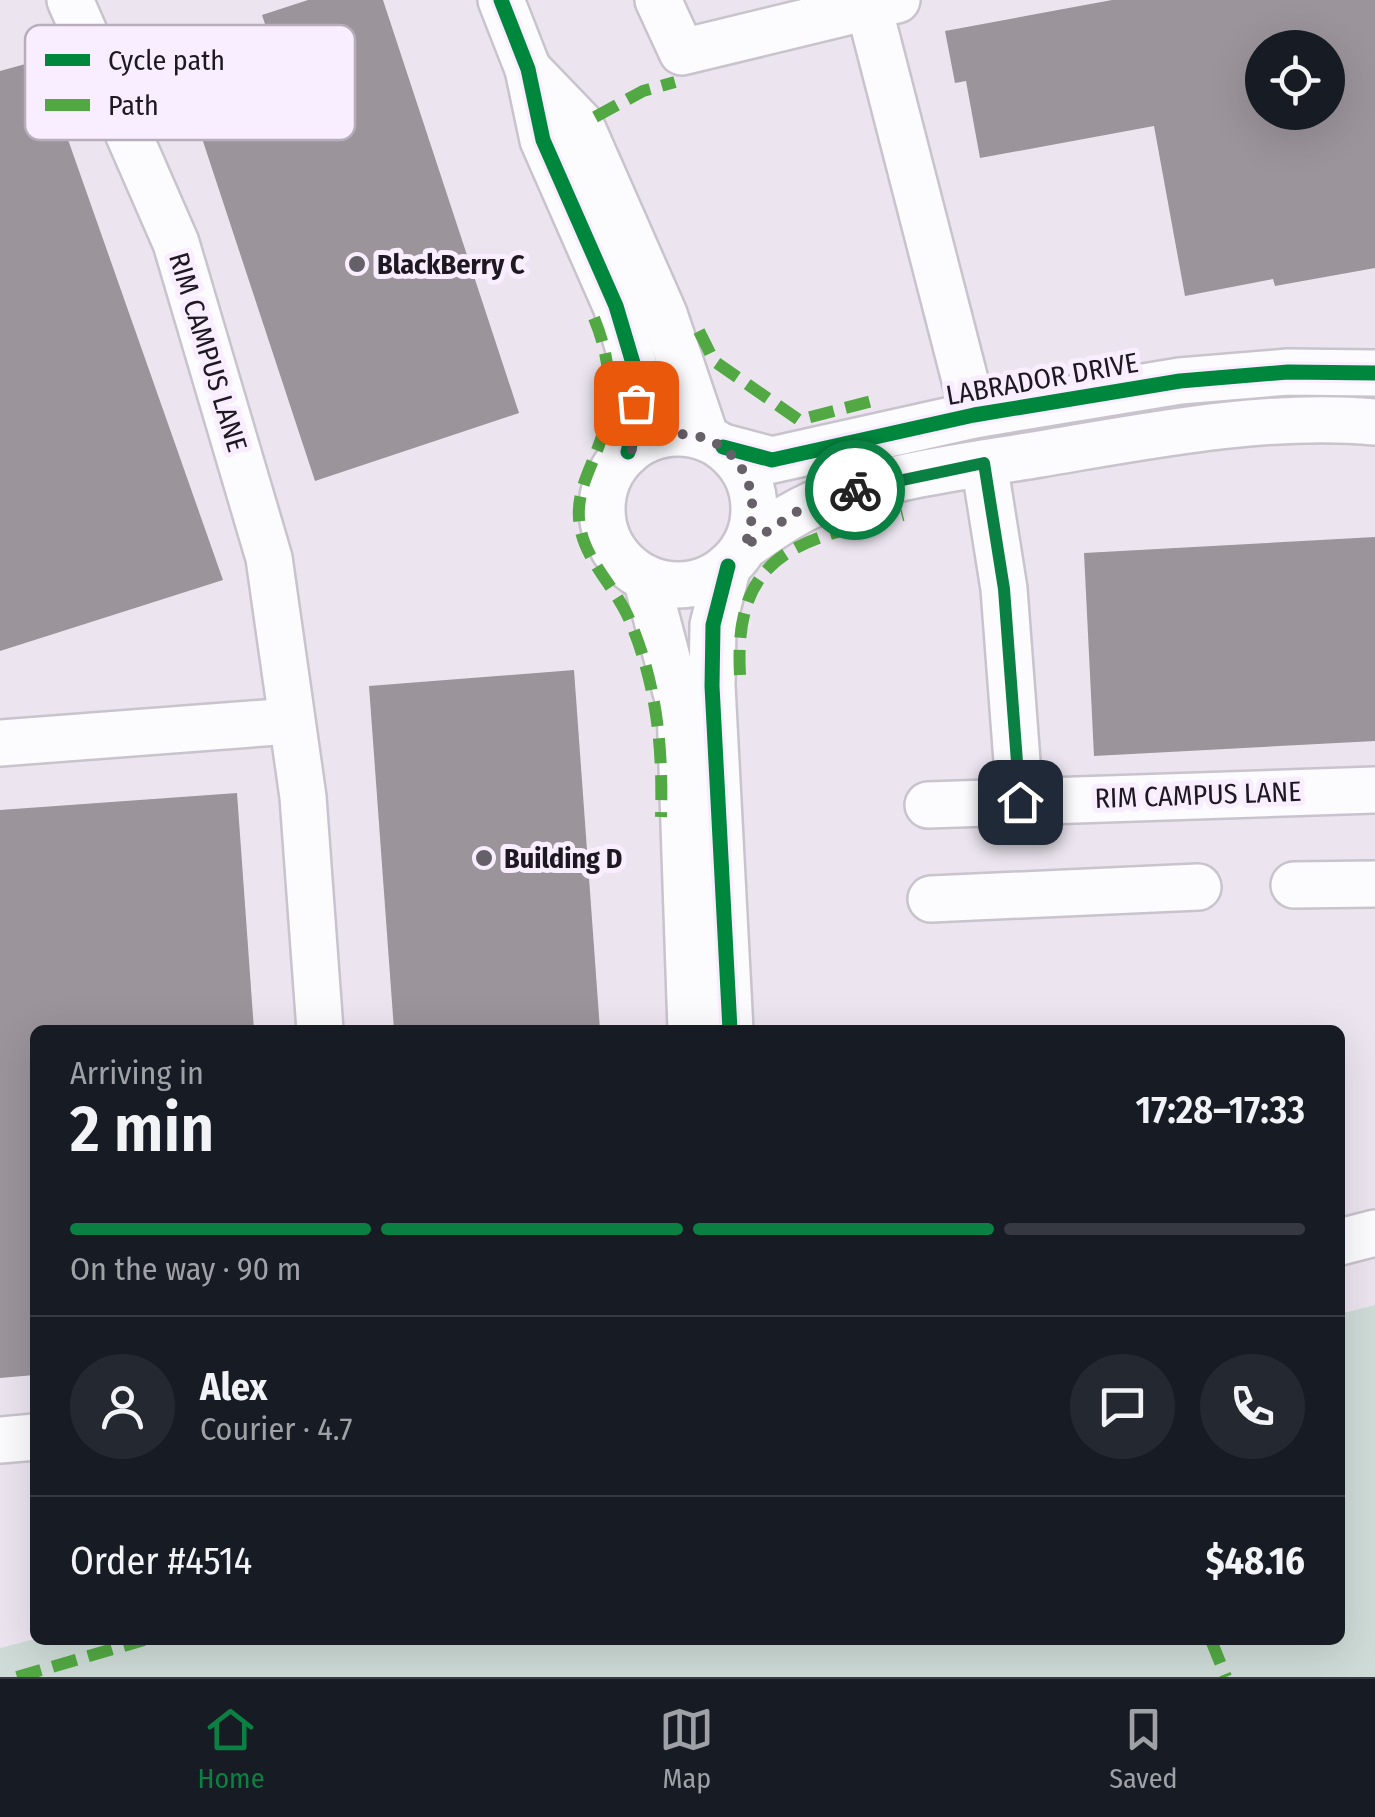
<!DOCTYPE html>
<html lang="en">
<head>
<meta charset="utf-8">
<style>
  :root { --surface:#171b24; --page:#242831; --text:#f1f3f6; --muted:#9ea1a6; --line:#363941; --accent:#0b8043 }
  body { margin:0; font-family:"Fira Sans Condensed",sans-serif; background:var(--page); color:var(--text); height:100vh; display:flex; flex-direction:column; font-size:38px; white-space:nowrap }
  * { box-sizing:border-box; margin:0 }
  p { font-size:32px; color:var(--muted) }
  .icon { flex:none; width:55px; height:55px; fill:none; stroke:currentColor; stroke-width:2; stroke-linecap:round; stroke-linejoin:round }
  .map { position:relative; flex:1; overflow:hidden }
  .drawer { position:absolute; left:30px; top:1025px; width:1315px; height:620px; display:flex; flex-direction:column; background:var(--surface); border-radius:15px; box-shadow:0 10px 40px #0002 }
  .drawer>* { flex:none }
  .tools { position:absolute; left:1245px; top:30px; display:grid; gap:20px }
  .tools a { display:grid; place-items:center; width:100px; height:100px; border-radius:50%; background:var(--surface); box-shadow:0 10px 40px #0002; font-size:50px }
  .pin { position:absolute; display:grid; place-items:center; width:85px; height:85px; color:#fff; margin:-42px; border-radius:20px; box-shadow:0 5px 15px #0006 }
  .courier { position:absolute; display:grid; place-items:center; width:100px; height:100px; margin:-50px; border:8px solid #0b8043; border-radius:50%; background:#fff; color:#222; box-shadow:0 2px 12px #0007 }
  .headline em { font-style:normal; font-weight:600 }
  .headline div { display:flex; flex-direction:column-reverse }
  .headline { display:flex; align-items:center; justify-content:space-between; height:170px; padding:0 40px }
  h1 { font-size:65px; font-weight:600; line-height:75px }
  .bar { display:grid; grid-template-columns:repeat(4,1fr); gap:15px 10px; align-content:center; height:120px; padding:0 40px }
  .bar i { height:12px; border-radius:8px; background:var(--line) }
  .bar .active { background:var(--accent) }
  .bar p { grid-column:span 4 }
  .line { display:flex; align-items:center; gap:25px; padding:0 40px; border-top:2px solid var(--line) }
  .line div { flex:1 }
  .round { display:grid; place-items:center; flex:none; width:105px; height:105px; border-radius:52px; background:var(--page) }
  .dock { display:flex; justify-content:space-around; align-items:center; height:140px; border-top:2px solid var(--line); background:var(--surface); font-size:28px; color:var(--muted) }
  .dock a { display:grid; justify-items:center; gap:5px }
  .dock .active { color:var(--accent) }
  .map>svg:first-child { display:block }
  .green { fill:#cedbd6 }
  .building { fill:#9b949b; fill-rule:evenodd }
  .lines { fill:none; stroke-linecap:round; stroke-linejoin:round }
  .minor-casing { stroke:#c8c3cc; stroke-width:50 }
  .minor { stroke:#fcfbfd; stroke-width:45 }
  .quiet { stroke:#52a943; stroke-width:12; stroke-dasharray:25 12; stroke-linecap:butt }
  .cycleway-casing { stroke:#f9eeff; stroke-width:21 }
  .cycleway { stroke:#00873e; stroke-width:15 }
  .done { stroke:#666069; stroke-width:10; stroke-dasharray:0 18 }
  .route { stroke:#0b8043; stroke-width:12 }
  .poi-dot { fill:#666069; stroke:#f9eeff; stroke-width:4 }
  .labels { text-anchor:middle; dominant-baseline:central; stroke-width:10; stroke-linejoin:round; paint-order:stroke }
  .poi-label { font-size:28px; font-weight:bold; fill:#1e1921; stroke:#f9eeff; text-anchor:start }
  .street-label { font-size:28px; fill:#1e1921; stroke:#f9eeff }
  .key { fill:#f9eeff; stroke:#b7aebc; stroke-width:2.5 }
  .key-label { font-size:28px; fill:#1e1921 }
</style>
</head>
<body>
<div class="map">
<svg width="1375" height="1677" viewBox="0 0 1375 1677">
  <rect width="100%" height="100%" fill="#ece5f0"/>
  <polygon class="green" points="1375,1305 1375,1677 0,1677 0,1648 35,1639 1340,1640 1340,1314"/>
  <g class="building">
    <polygon points="308,0 383,0 519,413 315,481 194,114 285,84 262,15"/>
    <path d="M 1112,0 L 1375,0 L 1375,268 L 1275,286 L 1273,279 L 1185,296 L 1154,126 L 980,158 L 966,81 L 955,83 L 945,31 ZM 1262,48 L 1328,48 L 1328,112 L 1262,112 Z"/>
    <polygon points="40,60 223,580 0,651 0,71"/>
    <polygon points="1375,537 1375,741 1094,756 1084,553"/>
    <polygon points="574,670 600,1030 394,1030 369,686"/>
    <polygon points="237,793 254,1030 35,1030 35,1375 0,1378 0,810"/>
  </g>
  <g class="lines">
    <defs>
      <g id="minor">
        <polyline points="70,0 176,243 269,558 303,797 320,1030"/>
        <polyline points="501,0 528,69 543,140 616,306 638,380 635,425 628,452"/>
        <polyline points="658,0 682,52 897,0"/>
        <polyline points="867,0 974,415"/>
        <polyline points="528,69 580,123 664,314 706,438"/>
        <circle cx="678" cy="509" r="76"/>
        <polyline points="723,447 772,460 974,415 1180,381 1288,372 1375,373"/>
        <polyline points="984,463 1004,589 1020,801"/>
        <path d="M 744,547 C 774,526 802,506 837,495 C 902,474 973,465 1040,454 C 1147,436 1266,412 1375,422"/>
        <polyline points="728,566 713,625 712,686 730,1030"/>
        <polyline points="646,578 680,707 691,1030"/>
        <polyline points="0,743 291,721"/>
        <polyline points="928,805 1375,790"/>
        <polyline points="1294,885 1375,884"/>
        <polyline points="931,899 1198,887"/>
        <polyline points="1340,1242 1375,1233"/>
        <polyline points="0,1440 35,1437"/>
      </g>
    </defs>
    <use href="#minor" class="minor-casing"/>
    <use href="#minor" class="minor"/>
    <g class="quiet">
      <polyline points="595,117 643,91 675,82"/>
      <path d="M 594,318 C 611,359 615,403 599,445 C 590,470 577,491 579,519 C 582,559 615,585 630,621 C 657,685 663,748 661,817"/>
      <polyline points="699,331 714,361 799,420 872,401"/>
      <path d="M 740,675 C 733,550 801,540 903,515"/>
      <polyline points="1211,1640 1226,1677"/>
      <polyline points="17,1677 144,1640"/>
    </g>
    <defs>
      <g id="cycleway">
        <polyline points="501,0 528,69 543,140 616,306 638,380 635,425 628,452"/>
        <polyline points="723,447 772,460 974,415 1180,381 1288,372 1375,373"/>
        <polyline points="728,566 713,625 712,686 730,1030"/>
      </g>
    </defs>
    <use href="#cycleway" class="cycleway-casing"/>
    <use href="#cycleway" class="cycleway"/>
  </g>
  <g class="lines">
    <path class="done" d="M 636,403 L 628,452 C 700,402 778,465 744,547 L 804,507 L 855,490"/>
    <polyline class="route" points="855,490 984,463 1004,589 1020,802"/>
  </g>
  <g class="poi-dot">
    <circle cx="357" cy="264" r="10"/>
    <circle cx="484" cy="858" r="10"/>
  </g>
  <g class="labels">
    <g class="poi-label">
      <text x="377" y="264">BlackBerry C</text>
      <text x="504" y="858">Building D</text>
    </g>
    <g class="street-label">
      <text transform="translate(208 352) rotate(73)">RIM CAMPUS LANE</text>
      <text transform="translate(1042 379) rotate(-10)">LABRADOR DRIVE</text>
      <text transform="translate(1198 795) rotate(-2)">RIM CAMPUS LANE</text>
    </g>
  </g>
  <rect x="25" y="25" width="330" height="115" rx="15" class="key"/>
  <rect x="45" y="54" width="45" height="12" fill="#00873e"/>
  <rect x="45" y="99" width="45" height="12" fill="#52a943"/>
  <g class="key-label">
    <text x="108" y="70">Cycle path</text>
    <text x="108" y="115">Path</text>
  </g>
</svg>
<div class="tools">
<a><svg class="icon" aria-label="locate" viewBox="0 0 24 24"><circle cx="12" cy="12" r="6"/><path d="M12 2v4M12 18v4M2 12h4M18 12h4"/></svg></a>
</div>
<div class="pin" style="left:636px;top:403px;background:#ea580c"><svg class="icon" aria-label="bag" viewBox="0 0 24 24"><path d="M5 8h14l-1 12H6zM9 8a3 3 0 0 1 6 0"/></svg></div>
<div class="pin" style="left:1020px;top:802px;background:#1f2937"><svg class="icon" aria-label="home" viewBox="0 0 24 24"><path d="M3 11l9-7 9 7M6 9v11h12V9"/></svg></div>
<div class="courier" style="left:855px;top:490px"><svg class="icon" aria-label="bike" viewBox="0 0 24 24"><circle cx="6" cy="16" r="4"/><circle cx="18" cy="16" r="4"/><path d="M6 16l4-8h5l3 8M10 8l3 8H6M13 5h3"/></svg></div>
<section class="drawer">
<div class="headline"><div><h1>2 min</h1><p>Arriving in</p></div><em>17:28–17:33</em></div>
<div class="bar"><i class="active"></i><i class="active"></i><i class="active"></i><i></i><p>On the way · 90 m</p></div>
<div class="line" style="height:180px"><a class="round"><svg class="icon" aria-label="person" viewBox="0 0 24 24"><circle cx="12" cy="8" r="4"/><path d="M4 21q1-7 8-7t8 7"/></svg></a><div><b>Alex</b><p>Courier · 4.7</p></div><a class="round"><svg class="icon" aria-label="chat" viewBox="0 0 24 24"><path d="M4 5h16v11H9l-5 4z"/></svg></a><a class="round"><svg class="icon" aria-label="phone" viewBox="0 0 24 24"><path d="M5 4h4l2 5-3 2q2 4 5 5l2-3 5 2v4C11 20 4 13 5 4z"/></svg></a></div>
<div class="line" style="height:130px"><div>Order #4514</div><b>$48.16</b></div>
</section>
</div>
<nav class="dock">
<a class="active"><svg class="icon" aria-label="home" viewBox="0 0 24 24"><path d="M3 11l9-7 9 7M6 9v11h12V9"/></svg>Home</a>
<a><svg class="icon" aria-label="map" viewBox="0 0 24 24"><path d="M3 6l6-2 6 2 6-2v14l-6 2-6-2-6 2zM9 4v14M15 6v14"/></svg>Map</a>
<a><svg class="icon" aria-label="saved" viewBox="0 0 24 24"><path d="M7 4h10v16l-5-4-5 4z"/></svg>Saved</a>
</nav>
</body>
</html>
